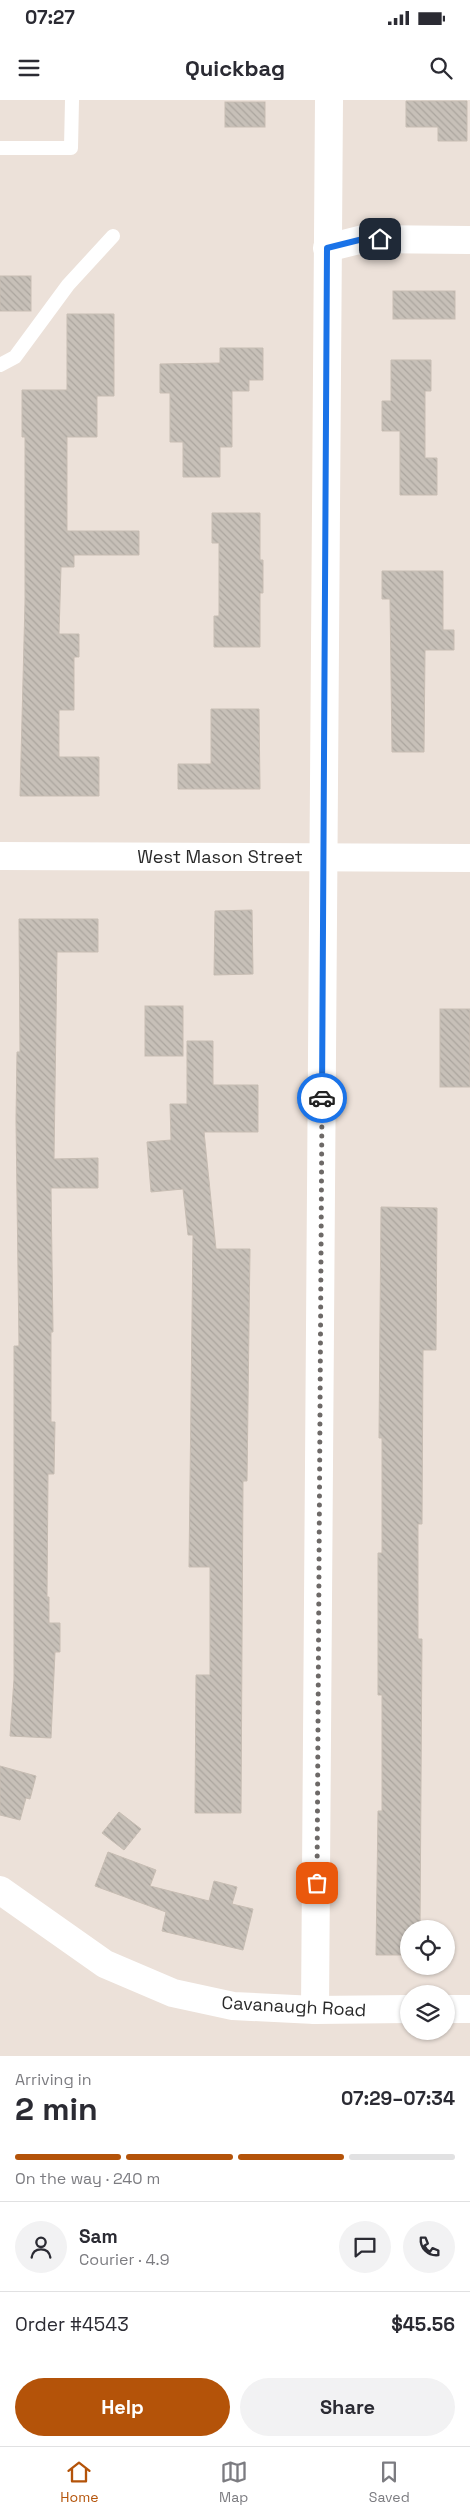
<!DOCTYPE html>
<html lang="en">
<head>
<meta charset="utf-8">
<style>
  :root { --surface:#fff; --page:#f2f2f3; --text:#2b2b33; --muted:#7c7c81; --line:#e1e1e2; --accent:#b45309 }
  body { margin:0; font-family:"Space Grotesk",sans-serif; background:var(--page); color:var(--text); height:100vh; display:flex; flex-direction:column; font-size:19px; white-space:nowrap }
  * { box-sizing:border-box; margin:0 }
  p { font-size:16px; color:var(--muted) }
  .icon { flex:none; width:28px; height:28px; fill:none; stroke:currentColor; stroke-width:2; stroke-linecap:round; stroke-linejoin:round }
  .map { position:relative; height:1956px; overflow:hidden }
  .side { display:flex; flex-direction:column; background:var(--surface); flex:1 }
  .side>* { flex:none }
  .fabs { position:absolute; left:400px; top:1820px; display:grid; gap:10px }
  .fabs a { display:grid; place-items:center; width:55px; height:55px; border-radius:50%; background:var(--surface); box-shadow:0 1px 4px #0004; font-size:25px }
  .pin { position:absolute; display:grid; place-items:center; width:42px; height:42px; color:#fff; margin:-21px; border-radius:10px; box-shadow:0 2px 8px #0006 }
  .courier { position:absolute; display:grid; place-items:center; width:50px; height:50px; margin:-25px; border:4px solid #1a73e8; border-radius:50%; background:#fff; color:#222; box-shadow:0 1px 6px #0007 }
  .headline em { font-style:normal; font-weight:800 }
  .headline div { display:flex; flex-direction:column-reverse }
  .headline { display:flex; align-items:center; justify-content:space-between; height:85px; padding:0 15px }
  h1 { font-size:32px; font-weight:800; line-height:38px }
  .bar { display:grid; grid-template-columns:repeat(4,1fr); gap:8px 5px; align-content:center; height:60px; padding:0 15px }
  .bar i { height:6px; border-radius:4px; background:var(--line) }
  .bar .on { background:var(--accent) }
  .bar p { grid-column:span 4 }
  .line { display:flex; align-items:center; gap:12px; padding:0 15px; border-top:1px solid var(--line) }
  .line div { flex:1 }
  .round { display:grid; place-items:center; flex:none; width:52px; height:52px; border-radius:26px; background:var(--page) }
  .cta { display:flex; gap:10px; margin-top:auto; padding:10px 15px }
  .cta a { flex:1; height:58px; border-radius:30px; background:var(--accent); color:#fff; font-size:20px; font-weight:800; line-height:58px; text-align:center }
  .cta a+a { background:var(--page); color:var(--text) }
  .status { display:flex; justify-content:space-between; align-items:center; height:35px; padding:0 25px; background:var(--surface); direction:ltr }
  .status svg { height:14px; fill:currentColor }
  header { display:flex; justify-content:space-between; align-items:center; height:65px; padding:0 15px; background:var(--surface); font-size:22px; font-weight:800 }
  .tabs { display:flex; justify-content:space-around; align-items:center; height:70px; border-top:1px solid var(--line); background:var(--surface); font-size:14px; color:var(--muted) }
  .tabs a { display:grid; justify-items:center; gap:2px }
  .tabs .on { color:var(--accent) }
  .map>svg:first-child { display:block }
  .building { fill:url(#building-back-hatch); stroke:#c7bdb3 }
  .lines { fill:none; stroke-linecap:round; stroke-linejoin:round }
  .service { stroke:#fff; stroke-width:14 }
  .minor { stroke:#fff; stroke-width:28 }
  .tertiary { stroke:#fff; stroke-width:28 }
  .done { stroke:#6d6967; stroke-width:5; stroke-dasharray:0 9 }
  .route { stroke:#1a73e8; stroke-width:6 }
  .labels { text-anchor:middle; dominant-baseline:central; stroke-width:4; stroke-linejoin:round; paint-order:stroke }
  .street-label { font-size:18px; fill:#292929; stroke:#fff }
</style>
</head>
<body>
<div class="status"><b>07:27</b><svg viewBox="0 0 49 12"><path d="M0 12V9h3v3zM5 12V6h3v6zM10 12V3h3v9zM15 12V0h3v12zM26 1h20v11H26zM47 4h2v5h-2z"/></svg></div>
<header><svg class="icon" aria-label="menu" viewBox="0 0 24 24"><path d="M4 6h16M4 12h16M4 18h16"/></svg>Quickbag<svg class="icon" aria-label="search" viewBox="0 0 24 24"><circle cx="10" cy="10" r="6"/><path d="M15 15l6 6"/></svg></header>
<div class="map">
<svg width="470" height="1956" viewBox="0 0 470 1956">
  <defs>
    <pattern id="building-back-hatch" width="6" height="6" patternUnits="userSpaceOnUse" patternTransform="scale(1.25)"><rect width="6" height="6" fill="#c7c0b8"/><path d="M-1 5l2 2M0 0l6 6M5-1l2 2" fill="none" stroke="#aba59e"/></pattern>
  </defs>
  <rect width="100%" height="100%" fill="#ece1d9"/>
  <g class="building">
    <polygon points="406,1 467,1 467,41 438,41 438,27 406,27"/>
    <rect x="225" y="2" width="40" height="25"/>
    <rect x="0" y="176" width="31" height="35"/>
    <rect x="393" y="191" width="62" height="28"/>
    <polygon points="67,214 114,214 114,296 97,296 97,337 67,337 67,431 139,431 139,455 74,455 74,467 61,467 59,534 79,534 79,557 74,557 74,610 59,610 59,657 99,657 99,696 20,696 25,502 25,337 22,337 22,290 67,290"/>
    <polygon points="220,248 263,248 263,280 249,280 249,291 232,291 232,347 220,347 220,377 183,377 183,342 170,342 170,293 160,293 160,264 220,263"/>
    <polygon points="391,260 431,260 431,291 425,291 425,358 437,358 437,395 400,395 400,331 382,331 382,301 391,301"/>
    <polygon points="212,413 260,413 260,460 263,460 263,493 260,493 260,547 214,547 214,516 219,516 219,443 212,443"/>
    <polygon points="382,471 443,471 443,530 454,530 454,550 425,550 424,652 392,652 390,499 382,499"/>
    <polygon points="211,609 259,609 260,689 178,689 178,664 211,664"/>
    <polygon points="252,810 253,874 214,875 215,811"/>
    <polygon points="19,819 98,819 98,852 57,852 54,1059 98,1058 98,1088 51,1088 53,1232 51,1232 51,1322 55,1322 54,1374 48,1374 47,1497 49,1497 49,1523 60,1523 60,1552 55,1552 51,1638 10,1636 14,1579 14,1246 19,1246 16,1020 17,952 20,952"/>
    <rect x="145" y="906" width="38" height="50"/>
    <rect x="440" y="909" width="30" height="78"/>
    <polygon points="187,941 213,941 213,985 258,985 258,1032 204,1032 216,1149 250,1149 247,1381 243,1381 241,1713 195,1713 196,1575 210,1575 210,1467 189,1467 193,1135 188,1135 183,1089 151,1092 147,1042 171,1040 170,1004 187,1004"/>
    <polygon points="381,1107 437,1108 436,1250 423,1250 422,1424 418,1424 418,1539 422,1539 420,1829 409,1829 409,1855 376,1855 378,1711 382,1711 382,1595 378,1595 378,1453 382,1453 382,1338 379,1338"/>
    <polygon points="0,1666 36,1676 30,1699 26,1698 20,1720 0,1715"/>
    <polygon points="119,1712 141,1729 124,1750 102,1733"/>
    <polygon points="108,1752 156,1770 150,1786 209,1801 214,1781 237,1787 232,1804 253,1809 243,1850 162,1831 166,1812 95,1786"/>
  </g>
  <g class="lines">
    <g class="service">
      <polyline points="0,48 71,48 72,0"/>
      <polyline points="0,265 15,257 68,185 113,136"/>
    </g>
    <g class="minor">
      <polyline points="327,148 363,139 470,140"/>
      <polyline points="0,756 470,758"/>
      <polyline points="315,1910 329,0"/>
    </g>
    <g class="tertiary">
      <polyline points="0,1790 105,1864 173,1893 233,1906 315,1910 409,1909"/>
      <polyline points="446,1909 470,1909"/>
    </g>
  </g>
  <g class="lines">
    <polyline class="done" points="317,1783 322,998"/>
    <polyline class="route" points="322,998 327,148 363,139 380,139"/>
  </g>
  <g class="labels">
    <g class="street-label">
      <text x="220" y="756">West Mason Street</text>
      <text transform="translate(294 1906) rotate(3)">Cavanaugh Road</text>
    </g>
  </g>
</svg>
<div class="fabs">
<a><svg class="icon" aria-label="locate" viewBox="0 0 24 24"><circle cx="12" cy="12" r="6"/><path d="M12 2v4M12 18v4M2 12h4M18 12h4"/></svg></a>
<a><svg class="icon" aria-label="layers" viewBox="0 0 24 24"><path d="M12 4l9 5-9 5-9-5zM3 14l9 5 9-5"/></svg></a>
</div>
<div class="pin" style="left:317px;top:1783px;background:#ea580c"><svg class="icon" aria-label="bag" viewBox="0 0 24 24"><path d="M5 8h14l-1 12H6zM9 8a3 3 0 0 1 6 0"/></svg></div>
<div class="pin" style="left:380px;top:139px;background:#1f2937"><svg class="icon" aria-label="home" viewBox="0 0 24 24"><path d="M3 11l9-7 9 7M6 9v11h12V9"/></svg></div>
<div class="courier" style="left:322px;top:998px"><svg class="icon" aria-label="car" viewBox="0 0 24 24"><path d="M5 17H2v-5l4-1 3-4h7l3 4 3 1v5h-3M9 17h6M6 11h13"/><circle cx="7" cy="17" r="2"/><circle cx="17" cy="17" r="2"/></svg></div>
</div>
<section class="side">
<div class="headline"><div><h1>2 min</h1><p>Arriving in</p></div><em>07:29–07:34</em></div>
<div class="bar"><i class="on"></i><i class="on"></i><i class="on"></i><i></i><p>On the way · 240 m</p></div>
<div class="line" style="height:90px"><a class="round"><svg class="icon" aria-label="person" viewBox="0 0 24 24"><circle cx="12" cy="8" r="4"/><path d="M4 21q1-7 8-7t8 7"/></svg></a><div><b>Sam</b><p>Courier · 4.9</p></div><a class="round"><svg class="icon" aria-label="chat" viewBox="0 0 24 24"><path d="M4 5h16v11H9l-5 4z"/></svg></a><a class="round"><svg class="icon" aria-label="phone" viewBox="0 0 24 24"><path d="M5 4h4l2 5-3 2q2 4 5 5l2-3 5 2v4C11 20 4 13 5 4z"/></svg></a></div>
<div class="line" style="height:65px"><div>Order #4543</div><b>$45.56</b></div>
<div class="cta"><a>Help</a><a>Share</a></div>
</section>
<nav class="tabs">
<a class="on"><svg class="icon" aria-label="home" viewBox="0 0 24 24"><path d="M3 11l9-7 9 7M6 9v11h12V9"/></svg>Home</a>
<a><svg class="icon" aria-label="map" viewBox="0 0 24 24"><path d="M3 6l6-2 6 2 6-2v14l-6 2-6-2-6 2zM9 4v14M15 6v14"/></svg>Map</a>
<a><svg class="icon" aria-label="saved" viewBox="0 0 24 24"><path d="M7 4h10v16l-5-4-5 4z"/></svg>Saved</a>
</nav>
</body>
</html>
